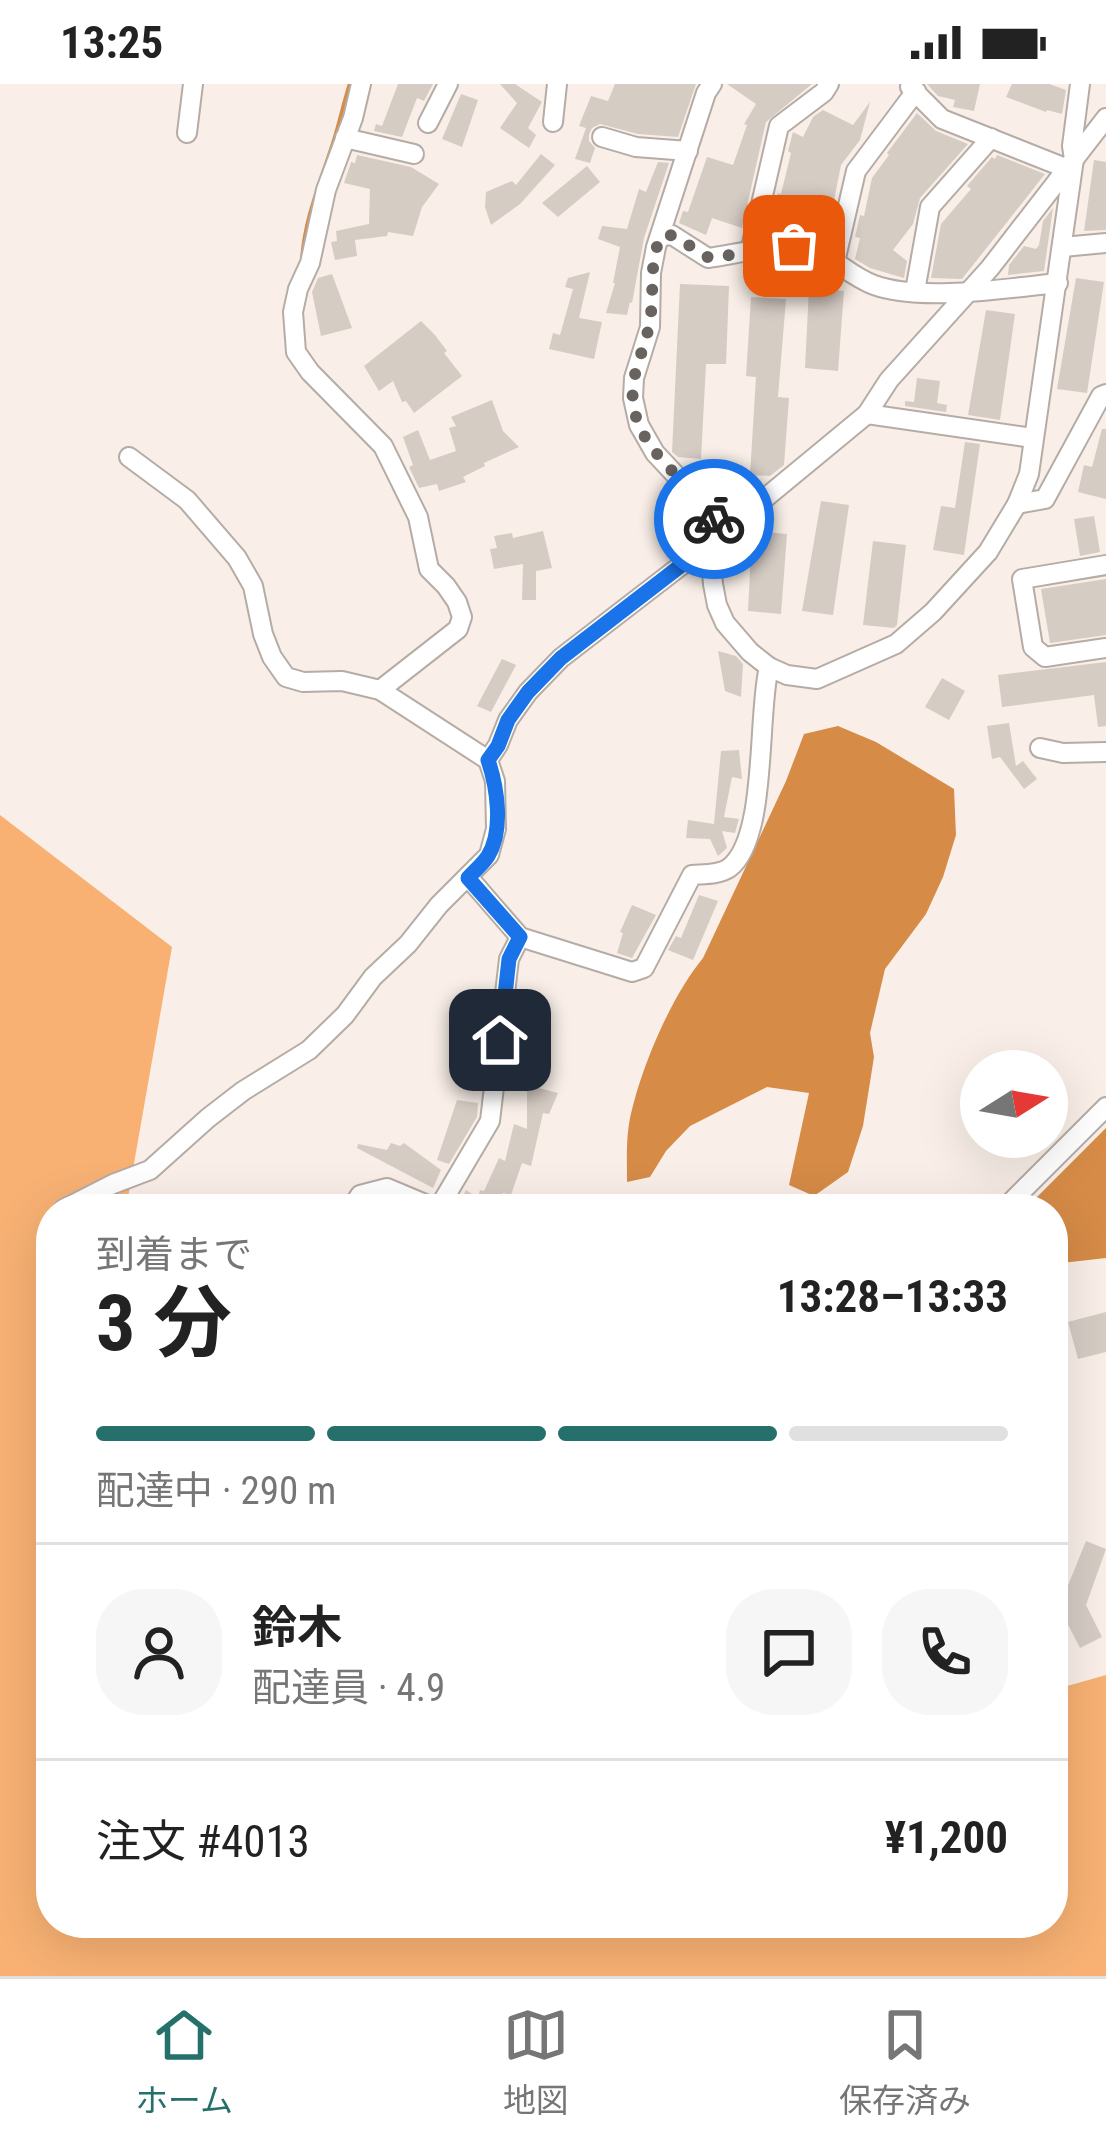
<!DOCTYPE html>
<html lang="ja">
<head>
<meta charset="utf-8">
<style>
  :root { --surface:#fff; --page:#f6f6f6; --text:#222; --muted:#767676; --line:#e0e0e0; --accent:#26706c }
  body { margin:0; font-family:"Roboto Condensed","Noto Sans JP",sans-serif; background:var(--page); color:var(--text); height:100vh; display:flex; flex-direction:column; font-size:45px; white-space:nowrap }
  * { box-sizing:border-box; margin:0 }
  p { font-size:39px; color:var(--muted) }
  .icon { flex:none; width:66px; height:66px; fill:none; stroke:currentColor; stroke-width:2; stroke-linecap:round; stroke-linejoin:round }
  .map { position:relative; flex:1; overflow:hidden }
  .panel { position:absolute; left:36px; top:1110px; width:1032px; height:744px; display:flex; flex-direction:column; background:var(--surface); border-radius:48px; box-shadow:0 12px 48px #0002 }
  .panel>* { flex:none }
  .needle { width:78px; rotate:79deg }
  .fabs { position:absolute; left:960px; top:966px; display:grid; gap:24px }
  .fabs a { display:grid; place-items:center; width:108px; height:108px; border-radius:50%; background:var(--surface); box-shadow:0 12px 48px #0002; font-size:60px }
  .pin { position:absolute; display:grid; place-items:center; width:102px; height:102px; color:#fff; margin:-51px; border-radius:24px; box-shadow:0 6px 18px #0006 }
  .courier { position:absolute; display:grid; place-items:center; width:120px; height:120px; margin:-60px; border:9px solid #1a73e8; border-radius:50%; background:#fff; color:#222; box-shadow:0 3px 15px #0007 }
  .headline em { font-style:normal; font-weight:700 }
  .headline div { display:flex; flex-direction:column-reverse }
  .headline { display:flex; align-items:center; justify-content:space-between; height:204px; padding:0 60px }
  h1 { font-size:78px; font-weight:700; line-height:90px }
  .bar { display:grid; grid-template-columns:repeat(4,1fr); gap:18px 12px; align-content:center; height:144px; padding:0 60px }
  .bar i { height:15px; border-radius:9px; background:var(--line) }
  .bar .on { background:var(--accent) }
  .bar p { grid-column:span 4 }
  .line { display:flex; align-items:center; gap:30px; padding:0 60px; border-top:3px solid var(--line) }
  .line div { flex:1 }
  .round { display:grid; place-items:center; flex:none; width:126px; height:126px; border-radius:48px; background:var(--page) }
  .status { display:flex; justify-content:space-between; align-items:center; height:84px; padding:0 60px; background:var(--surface); direction:ltr }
  .status svg { height:33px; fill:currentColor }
  .tab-bar { display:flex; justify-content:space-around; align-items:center; height:168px; border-top:3px solid var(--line); background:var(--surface); font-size:33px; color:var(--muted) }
  .tab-bar a { display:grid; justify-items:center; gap:6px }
  .tab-bar .on { color:var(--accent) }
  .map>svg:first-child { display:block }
  .green { fill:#f8b173 }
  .water { fill:#d68b47 }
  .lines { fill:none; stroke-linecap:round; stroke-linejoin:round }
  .stream { stroke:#d68b47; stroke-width:4.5 }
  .building { fill:#d5ccc4 }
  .minor-casing { stroke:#b4aca5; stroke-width:22 }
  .minor { stroke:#fff; stroke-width:18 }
  .done { stroke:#69635f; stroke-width:12; stroke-dasharray:0 21.6 }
  .route { stroke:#1a73e8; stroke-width:15 }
</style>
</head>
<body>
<div class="status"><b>13:25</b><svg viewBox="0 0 49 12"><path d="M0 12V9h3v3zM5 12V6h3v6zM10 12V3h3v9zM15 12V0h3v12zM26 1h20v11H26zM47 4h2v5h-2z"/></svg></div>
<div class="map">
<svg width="1106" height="1892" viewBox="0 0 1106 1892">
  <rect width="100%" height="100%" fill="#f9efe8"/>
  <polygon class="green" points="0,731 172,863 126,1125 51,1125 51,1839 1053,1839 1053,1606 1106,1591 1106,1892 0,1892"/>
  <g class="water">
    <path d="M 838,642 L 876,658 L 954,705 L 956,751 L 943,793 L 926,830 L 885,885 L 870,949 L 874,973 L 863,1042 L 848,1088 L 814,1112 L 789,1101 L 809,1009 L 767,1003 L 690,1042 L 666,1067 L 650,1093 L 627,1098 C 627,1079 626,1059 629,1040 C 638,990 670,914 703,874 L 786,697 L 804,650 Z"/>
    <polygon points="1106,1044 1106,1174 1053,1180 1053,1125 1025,1125"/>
  </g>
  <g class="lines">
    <path class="stream" d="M 302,180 C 304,136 321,98 334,57 C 340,38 344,19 350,0"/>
  </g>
  <g class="building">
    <polygon points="398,0 433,0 424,17 417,14 402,53 374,47 376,40 382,42"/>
    <polygon points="500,0 515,0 542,18 528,44 536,51 529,64 500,44 517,19"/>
    <polygon points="615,0 696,0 678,53 638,50 600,40 592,44 589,50 589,57 595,64 590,79 575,75 586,44 579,42 591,12 608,17"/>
    <polygon points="727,0 812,0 766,38 742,144 712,134 706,151 679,139 683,127 688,128 707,73 733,81 747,41 744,40 756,20"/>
    <polygon points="927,0 980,0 974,27 953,23 955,16 938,12"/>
    <polygon points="1012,0 1049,0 1066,6 1062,30 1047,26 1046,28 1006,13"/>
    <polygon points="461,10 478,16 462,63 442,55"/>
    <polygon points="870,18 860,56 841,81 826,157 808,151 771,150 777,129 773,128 776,115 778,109 781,110 791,69 788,67 793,48 803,53 813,33 823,26 853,41"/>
    <polygon points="917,29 936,47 968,60 920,114 913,140 893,166 907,177 904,194 870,184 855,175 860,154 855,153 860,131 864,132 872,94 889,71 887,69"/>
    <polygon points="541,70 555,81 520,120 491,141 485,123 486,108 512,97 516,101"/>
    <polygon points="357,71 411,83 439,100 422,123 413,152 388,148 387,152 355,156 357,172 335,176 331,158 337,157 336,147 369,140 370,105 344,99 351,78 355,79"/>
    <polygon points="997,71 1045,90 962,195 931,194 941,140 971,105 967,102 992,73 995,75"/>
    <polygon points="1094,76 1106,78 1106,146 1084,147"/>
    <polygon points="658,78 669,79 644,154 632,219 630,218 627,231 606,229 615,199 613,199 620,163 598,155 602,142 627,145 639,105 646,108"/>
    <polygon points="587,82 600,98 558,133 542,119"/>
    <polygon points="1053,124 1044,187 1008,191 1009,181 1024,162 1036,165 1039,161 1043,137"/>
    <polygon points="590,188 579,234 602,238 594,275 549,265 553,249 560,251 573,205 565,203 568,194"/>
    <polygon points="332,190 352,244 321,252 312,208 318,194"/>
    <polygon points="1076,194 1104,198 1087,309 1057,305"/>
    <polygon points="680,200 729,202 726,280 706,280 701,375 678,373 672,368"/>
    <polygon points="809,204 844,207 838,287 805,284"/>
    <polygon points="751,213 786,215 778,313 789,314 784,381 770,392 750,391 756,293 746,292"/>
    <polygon points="986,226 1015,230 1000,336 968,331"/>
    <polygon points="421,237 435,251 447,267 444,269 462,292 414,329 406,317 402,318 393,297 379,307 364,282"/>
    <polygon points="917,294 940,297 937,319 947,321 946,328 905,322 905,317 914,318"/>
    <polygon points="492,316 503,347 519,363 484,379 485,382 463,393 466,398 439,407 437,400 419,404 409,383 413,381 403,353 418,346 430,376 456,367 449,344 456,342 451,333"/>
    <polygon points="1102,345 1106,345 1106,415 1078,408 1084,381 1092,383"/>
    <polygon points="965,358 980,360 964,471 933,466 941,422 955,424"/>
    <polygon points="821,417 849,421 833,531 802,527"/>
    <polygon points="1094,432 1100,468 1080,472 1074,435"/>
    <polygon points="543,447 552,484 536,487 536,516 522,516 523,480 494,485 490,465 497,464 494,452 512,449 513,454"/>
    <polygon points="752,447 787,450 781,530 748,527"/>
    <polygon points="873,457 906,461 897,541 894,544 863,541"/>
    <polygon points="1106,495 1106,551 1050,559 1041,505"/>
    <polygon points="718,567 736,572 743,580 741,613 725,607"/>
    <polygon points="502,575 516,581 491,628 477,622"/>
    <polygon points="1106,578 1106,642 1098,643 1094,611 1002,623 998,591"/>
    <polygon points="942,594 965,607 949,636 925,623"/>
    <polygon points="1009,639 1016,682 1023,677 1037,695 1024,705 1000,673 992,675 987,642"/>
    <polygon points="739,666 742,695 732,693 724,733 739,735 735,749 722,747 727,764 718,772 710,755 686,754 688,736 714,740 721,667"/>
    <polygon points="699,811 718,817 693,876 668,866 676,852 681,854"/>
    <polygon points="632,821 656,831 632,874 617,869 623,849 620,848"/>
    <polygon points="462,949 487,949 483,981 454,979 456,967 460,968"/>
    <polygon points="527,1001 558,1009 549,1030 543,1029 531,1082 522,1079 511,1111 503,1109 498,1125 456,1125 466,1106 478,1114 480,1106 484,1107 499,1074 505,1077 514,1040 527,1045"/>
    <polygon points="457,1016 478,1019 477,1033 449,1080 437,1076"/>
    <polygon points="391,1059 400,1062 404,1059 441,1086 433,1104 357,1064 358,1060 387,1066"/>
    <polygon points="1106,1228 1106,1268 1078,1275 1068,1238"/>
    <polygon points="1086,1457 1106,1465 1086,1521 1102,1553 1080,1564 1063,1531 1053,1536 1053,1508 1056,1500 1067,1504"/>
  </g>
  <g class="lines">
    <defs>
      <g id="minor">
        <polyline points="361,0 353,34 326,106 310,179 298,205 293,228 296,268 310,288 383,362 418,433 429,485 446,502 457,518 462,533 458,545 380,606"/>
        <polyline points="712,0 706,9 656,163 651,189 650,243 634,294 633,314 639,341 655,369 713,431 718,453 711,476 713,500 717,521 725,539 750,568 769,583 787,591 817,595 896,560 933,528 988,468 1017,420 1029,390 1074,75 1072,62 1080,0"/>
        <polyline points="910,3 942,35 1068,85"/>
        <polyline points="553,38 557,0"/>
        <polyline points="428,39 448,0"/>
        <polyline points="187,49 193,0"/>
        <polyline points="602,53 636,63 688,67"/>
        <polyline points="345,54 414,70"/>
        <path d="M 661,152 L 672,151 L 708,174 C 739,170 790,155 818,168 C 837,177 854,194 874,201 C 920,218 1009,204 1058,199"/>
        <polyline points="1063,163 1106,159"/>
        <polyline points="750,168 779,42 824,8 829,0"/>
        <polyline points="835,178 856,87 916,7"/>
        <polyline points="915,207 930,123 991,54"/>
        <polyline points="867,330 1033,354"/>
        <polyline points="1017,420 1045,415 1101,312 1106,310"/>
        <polyline points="1106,481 1022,495 1033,563 1045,573 1106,564"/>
        <polyline points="1040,664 1063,669 1106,668"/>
        <polyline points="488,676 498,661 508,636 528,608 561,574 718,453 867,330 889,296 990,184 1106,34"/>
        <path d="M 468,793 L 520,853 L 632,888 L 644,884 L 692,791 C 704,790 719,791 729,784 C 768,755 757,630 769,583"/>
        <polyline points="1013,1116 1106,1023"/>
        <polyline points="64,1125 113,1100 150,1086 208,1034 243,1007 309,966 345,931 373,893 408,860 439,821 489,771 496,745 495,697 488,676 380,606 342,597 303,598 286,593 272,573 263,550 253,502 237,474 187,416 129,373"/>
        <polyline points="351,1125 360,1111 387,1104 437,1125"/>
        <polyline points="438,1125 490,1037 509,875 520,853"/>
      </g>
    </defs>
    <use href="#minor" class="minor-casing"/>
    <use href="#minor" class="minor"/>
  </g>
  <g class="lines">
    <path class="done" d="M 714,435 C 686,391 627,362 633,301 C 636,279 647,258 650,236 C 655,207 648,180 661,152 L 673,151 L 709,174 L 794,162"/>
    <path class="route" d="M 500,956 L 509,875 L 520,853 L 468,794 C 474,787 483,780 488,772 C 504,746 497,703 488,676 L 498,662 L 508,636 L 528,608 L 561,574 L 718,453 L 714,435"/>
  </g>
</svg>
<div class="fabs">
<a><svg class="needle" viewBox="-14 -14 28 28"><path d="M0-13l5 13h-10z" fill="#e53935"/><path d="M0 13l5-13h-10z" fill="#767676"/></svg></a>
</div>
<div class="pin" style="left:794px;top:162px;background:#ea580c"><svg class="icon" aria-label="bag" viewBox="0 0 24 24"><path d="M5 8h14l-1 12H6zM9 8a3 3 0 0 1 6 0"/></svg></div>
<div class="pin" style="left:500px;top:956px;background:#1f2937"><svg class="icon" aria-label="home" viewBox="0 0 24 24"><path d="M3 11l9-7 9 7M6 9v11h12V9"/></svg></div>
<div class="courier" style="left:714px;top:435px"><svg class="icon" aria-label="bike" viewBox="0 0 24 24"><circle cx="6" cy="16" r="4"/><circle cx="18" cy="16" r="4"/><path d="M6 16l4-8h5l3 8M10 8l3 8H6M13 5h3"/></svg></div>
<section class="panel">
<div class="headline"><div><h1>3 分</h1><p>到着まで</p></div><em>13:28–13:33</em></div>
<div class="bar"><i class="on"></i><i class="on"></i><i class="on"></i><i></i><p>配達中 · 290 m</p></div>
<div class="line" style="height:216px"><a class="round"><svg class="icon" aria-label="person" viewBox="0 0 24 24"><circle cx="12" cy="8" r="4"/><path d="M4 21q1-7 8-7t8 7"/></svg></a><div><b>鈴木</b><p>配達員 · 4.9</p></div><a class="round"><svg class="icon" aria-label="chat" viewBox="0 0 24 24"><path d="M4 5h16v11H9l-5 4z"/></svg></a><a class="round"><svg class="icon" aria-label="phone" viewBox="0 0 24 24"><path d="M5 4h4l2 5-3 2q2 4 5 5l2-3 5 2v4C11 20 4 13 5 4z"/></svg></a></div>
<div class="line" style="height:156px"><div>注文 #4013</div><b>¥1,200</b></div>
</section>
</div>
<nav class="tab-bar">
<a class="on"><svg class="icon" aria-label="home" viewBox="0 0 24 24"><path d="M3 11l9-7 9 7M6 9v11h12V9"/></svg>ホーム</a>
<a><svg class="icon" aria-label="map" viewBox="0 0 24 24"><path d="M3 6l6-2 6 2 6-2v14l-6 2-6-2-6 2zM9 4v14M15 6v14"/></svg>地図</a>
<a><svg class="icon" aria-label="saved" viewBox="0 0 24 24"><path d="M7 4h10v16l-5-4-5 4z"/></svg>保存済み</a>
</nav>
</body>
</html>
